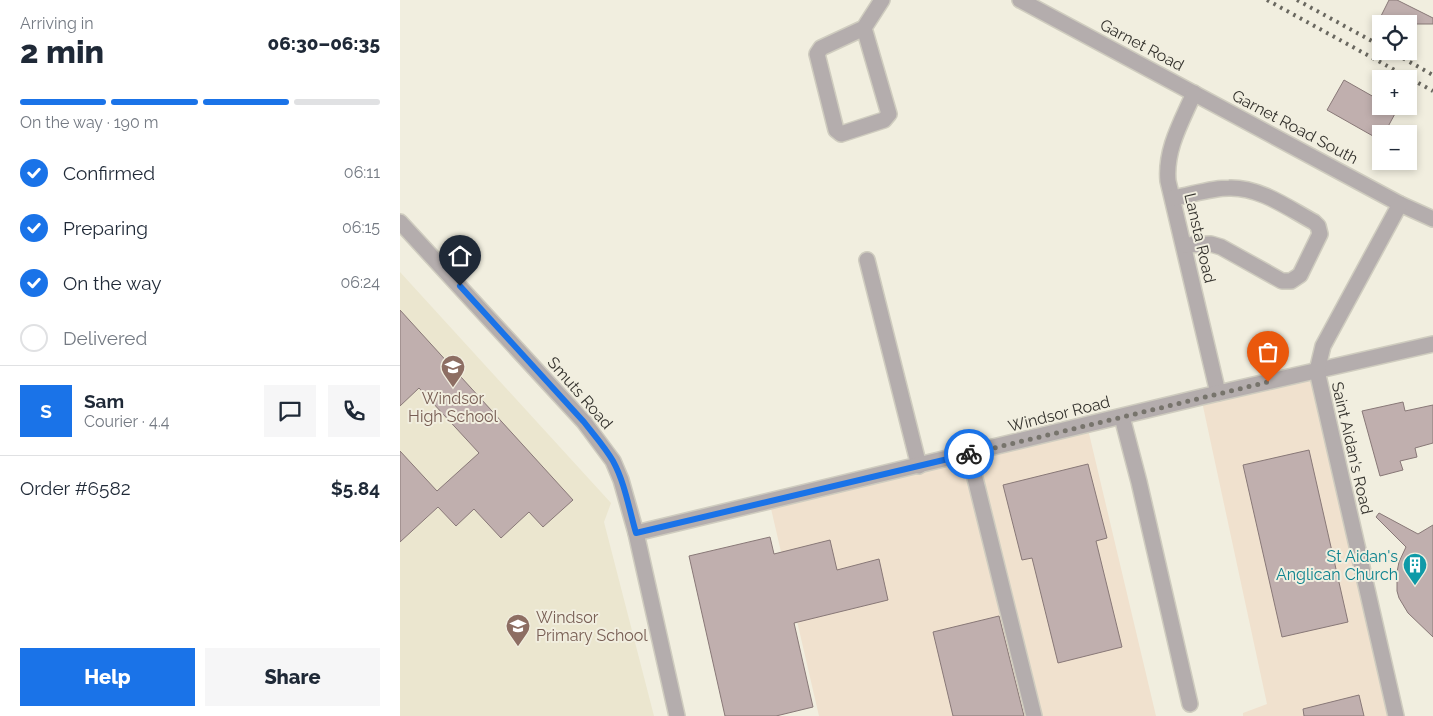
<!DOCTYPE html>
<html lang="en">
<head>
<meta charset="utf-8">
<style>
  :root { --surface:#fff; --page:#f6f6f7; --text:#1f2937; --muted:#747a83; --line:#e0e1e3; --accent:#1a73e8 }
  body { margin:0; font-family:Raleway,sans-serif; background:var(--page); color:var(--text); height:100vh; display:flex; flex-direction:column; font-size:19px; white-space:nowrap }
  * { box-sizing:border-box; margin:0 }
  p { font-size:16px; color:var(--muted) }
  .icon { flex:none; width:28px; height:28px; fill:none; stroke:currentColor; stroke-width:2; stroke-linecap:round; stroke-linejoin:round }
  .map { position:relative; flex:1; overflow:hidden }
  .drawer { display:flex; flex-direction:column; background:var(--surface); width:400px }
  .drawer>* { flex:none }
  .controls { position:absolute; left:972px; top:15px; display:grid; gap:10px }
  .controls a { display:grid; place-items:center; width:45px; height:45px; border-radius:0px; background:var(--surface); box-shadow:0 2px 8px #0003; font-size:25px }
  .pin { position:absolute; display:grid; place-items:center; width:42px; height:42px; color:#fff; margin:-51px -21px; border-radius:50% 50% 50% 0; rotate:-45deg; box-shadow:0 0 5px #0007 }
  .pin .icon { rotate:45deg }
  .courier { position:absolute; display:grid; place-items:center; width:50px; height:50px; margin:-25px; border:4px solid #1a73e8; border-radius:50%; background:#fff; color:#222; box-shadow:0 1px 6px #0007 }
  .summary em { font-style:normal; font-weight:800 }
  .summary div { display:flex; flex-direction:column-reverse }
  .summary { display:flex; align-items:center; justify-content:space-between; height:85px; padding:0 20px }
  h1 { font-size:32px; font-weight:800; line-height:38px }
  .bar { display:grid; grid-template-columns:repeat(4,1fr); gap:8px 5px; align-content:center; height:60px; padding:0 20px }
  .bar i { height:6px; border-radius:4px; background:var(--line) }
  .bar .current { background:var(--accent) }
  .bar p { grid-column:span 4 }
  .line { display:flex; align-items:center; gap:12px; padding:0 20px; border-top:1px solid var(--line) }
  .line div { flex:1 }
  .round { display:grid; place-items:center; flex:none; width:52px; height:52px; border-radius:0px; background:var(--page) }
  ol { padding:0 20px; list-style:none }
  li { display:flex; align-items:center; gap:15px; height:55px }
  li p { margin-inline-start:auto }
  li .icon { padding:5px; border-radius:50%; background:var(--accent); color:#fff; stroke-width:4 }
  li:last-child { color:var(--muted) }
  li i { width:28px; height:28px; border:2px solid var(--line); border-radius:50% }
  .primary-button { display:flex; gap:10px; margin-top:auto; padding:10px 20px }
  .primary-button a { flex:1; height:58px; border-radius:0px; background:var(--accent); color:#fff; font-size:20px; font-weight:800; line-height:58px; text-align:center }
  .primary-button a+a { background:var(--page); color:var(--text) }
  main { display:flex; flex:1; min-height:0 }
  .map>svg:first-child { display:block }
  .commercial { fill:#f0e1ce }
  .built { fill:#ebe6cf }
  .building { fill:#c0afae; stroke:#887877 }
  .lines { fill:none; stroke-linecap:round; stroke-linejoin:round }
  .minor-casing { stroke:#cfccbf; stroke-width:18 }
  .minor { stroke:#b4adad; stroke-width:15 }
  .rail { stroke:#69675f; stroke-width:4; stroke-dasharray:2.5 5; stroke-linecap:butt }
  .done { stroke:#77746c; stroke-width:5; stroke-dasharray:0 9 }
  .route { stroke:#1a73e8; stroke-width:6 }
  .labels { text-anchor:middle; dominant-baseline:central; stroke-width:4; stroke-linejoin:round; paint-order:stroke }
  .street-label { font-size:16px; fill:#35332e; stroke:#f1eedf }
  .education-label { font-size:16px; fill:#785e54; stroke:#f1eedf }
  .culture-label { font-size:16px; fill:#0d838f; stroke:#f1eedf; text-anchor:end }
</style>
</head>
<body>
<main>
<section class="drawer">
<div class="summary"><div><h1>2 min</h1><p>Arriving in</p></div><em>06:30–06:35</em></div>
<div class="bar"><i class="current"></i><i class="current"></i><i class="current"></i><i></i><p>On the way · 190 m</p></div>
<ol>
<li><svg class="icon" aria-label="check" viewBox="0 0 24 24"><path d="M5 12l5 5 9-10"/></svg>Confirmed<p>06:11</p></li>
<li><svg class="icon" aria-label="check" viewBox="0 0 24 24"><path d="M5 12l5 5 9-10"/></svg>Preparing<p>06:15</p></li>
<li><svg class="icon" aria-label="check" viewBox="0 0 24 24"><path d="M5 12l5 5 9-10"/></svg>On the way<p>06:24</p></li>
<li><i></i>Delivered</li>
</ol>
<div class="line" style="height:90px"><b class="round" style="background:var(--accent);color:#fff">S</b><div><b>Sam</b><p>Courier · 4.4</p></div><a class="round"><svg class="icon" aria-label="chat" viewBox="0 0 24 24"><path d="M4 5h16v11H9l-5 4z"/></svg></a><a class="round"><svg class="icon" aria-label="phone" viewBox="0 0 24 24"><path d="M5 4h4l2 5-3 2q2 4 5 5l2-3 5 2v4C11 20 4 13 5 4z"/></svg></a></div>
<div class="line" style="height:65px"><div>Order #6582</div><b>$5.84</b></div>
<div class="primary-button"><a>Help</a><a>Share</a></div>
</section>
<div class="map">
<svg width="1033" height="716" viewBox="0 0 1033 716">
  <rect width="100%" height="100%" fill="#f1eedf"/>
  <g class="commercial">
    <polygon points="917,371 996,716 843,716 843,713 867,704 801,397"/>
    <polygon points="687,425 756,716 419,716 369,500"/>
  </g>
  <polygon class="built" points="0,272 211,503 204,522 254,716 0,716"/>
  <g class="building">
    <polygon points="989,0 997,0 1033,18 1033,24 990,24 980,18"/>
    <polygon points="944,80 981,101 981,106 990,106 997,110 984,134 981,134 980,140 927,110"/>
    <polygon points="0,310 173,500 143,527 129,512 101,538 74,509 56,526 38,507 0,542 0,451 37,491 79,453 19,388 0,406"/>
    <polygon points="1003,402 1005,411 1033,405 1033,443 1015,448 1017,457 1000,461 1003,470 980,476 962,411"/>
    <polygon points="909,450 948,622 882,637 843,465"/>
    <polygon points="688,464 707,538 696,541 722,647 658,663 632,558 622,560 603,485"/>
    <polygon points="979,513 1018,534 1033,525 1033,637 1008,613 999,598 997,591 997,572 999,562 1006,547 976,517"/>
    <polygon points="370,537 374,554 430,540 437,570 479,559 488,600 394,623 413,707 376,716 325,716 289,556"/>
    <polygon points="599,616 624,716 553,716 533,632"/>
    <polygon points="959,695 964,716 904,716 903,709"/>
  </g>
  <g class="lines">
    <defs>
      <g id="minor">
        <polyline points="620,0 1000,204 1033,219"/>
        <polyline points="464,28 489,114 484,120 441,134 436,130 417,54 421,48 464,28 482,0"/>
        <path d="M 794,93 C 782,121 765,149 768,181 L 818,393"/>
        <path d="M 773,198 C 791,195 811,188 829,188 C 860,187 888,208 914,222 L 918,226 L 920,234 L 900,275 L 891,281 L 882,281 L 821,247 L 811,244 L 784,245"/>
        <polyline points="0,222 184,422 213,461 221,480 236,533 277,716"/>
        <polyline points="467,260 519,466"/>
        <polyline points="722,417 739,482 790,704"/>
        <polyline points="569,454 634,716"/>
        <polyline points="236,533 801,397 1033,344"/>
        <polyline points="996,716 917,371 923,346 1000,204"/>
      </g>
    </defs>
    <use href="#minor" class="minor-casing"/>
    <use href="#minor" class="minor"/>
    <g class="rail">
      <polyline points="867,0 1033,91"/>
      <polyline points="897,0 981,46"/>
      <polyline points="990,51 1033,75"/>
    </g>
  </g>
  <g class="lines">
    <polyline class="done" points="569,454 868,382"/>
    <path class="route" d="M 60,286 L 184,422 C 194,435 205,447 213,461 C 225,483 229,509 236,533 L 569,454"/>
  </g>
  <defs>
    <symbol id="school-pin" viewBox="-11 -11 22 30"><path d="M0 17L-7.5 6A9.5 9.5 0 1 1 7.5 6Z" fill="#8d6e63" stroke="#f1eedf"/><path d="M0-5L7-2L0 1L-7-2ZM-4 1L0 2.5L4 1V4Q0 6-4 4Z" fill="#fff"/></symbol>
    <symbol id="building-pin" viewBox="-11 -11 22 30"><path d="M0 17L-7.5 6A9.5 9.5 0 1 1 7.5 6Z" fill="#0f9aa8" stroke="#f1eedf"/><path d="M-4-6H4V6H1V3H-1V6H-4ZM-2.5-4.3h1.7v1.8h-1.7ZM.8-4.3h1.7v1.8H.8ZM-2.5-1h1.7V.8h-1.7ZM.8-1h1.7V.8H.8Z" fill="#fff"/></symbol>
  </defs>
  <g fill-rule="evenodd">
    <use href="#school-pin" x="39" y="353" width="28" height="38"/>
    <use href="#building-pin" x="1001" y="551" width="28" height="38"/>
    <use href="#school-pin" x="104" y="612" width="28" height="38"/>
  </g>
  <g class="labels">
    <g class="street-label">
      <text transform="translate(742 45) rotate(28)">Garnet Road</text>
      <text transform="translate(895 127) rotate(28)">Garnet Road South</text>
      <text transform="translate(800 238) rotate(77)">Lansta Road</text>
      <text transform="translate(180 393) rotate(49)">Smuts Road</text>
      <text transform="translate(659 414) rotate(-14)">Windsor Road</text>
      <text transform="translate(952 448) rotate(77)">Saint Aidan's Road</text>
    </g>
    <g class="education-label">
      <text x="53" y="398">Windsor<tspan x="53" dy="18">High School</tspan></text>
      <text x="136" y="617" text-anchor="start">Windsor<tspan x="136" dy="18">Primary School</tspan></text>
    </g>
    <g class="culture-label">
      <text x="998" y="556">St Aidan's<tspan x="998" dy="18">Anglican Church</tspan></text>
    </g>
  </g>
</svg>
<div class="controls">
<a><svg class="icon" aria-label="locate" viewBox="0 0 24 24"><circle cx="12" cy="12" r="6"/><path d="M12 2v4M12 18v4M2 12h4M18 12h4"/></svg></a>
<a>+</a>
<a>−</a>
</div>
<div class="pin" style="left:868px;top:382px;background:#ea580c"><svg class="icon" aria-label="bag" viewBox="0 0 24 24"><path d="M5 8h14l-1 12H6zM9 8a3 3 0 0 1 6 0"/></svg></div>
<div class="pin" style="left:60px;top:286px;background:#1f2937"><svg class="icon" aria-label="home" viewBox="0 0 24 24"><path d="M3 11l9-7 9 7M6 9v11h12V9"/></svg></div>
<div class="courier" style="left:569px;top:454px"><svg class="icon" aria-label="bike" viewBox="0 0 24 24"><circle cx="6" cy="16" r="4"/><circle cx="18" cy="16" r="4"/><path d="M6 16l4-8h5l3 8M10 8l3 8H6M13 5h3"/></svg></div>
</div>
</main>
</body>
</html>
